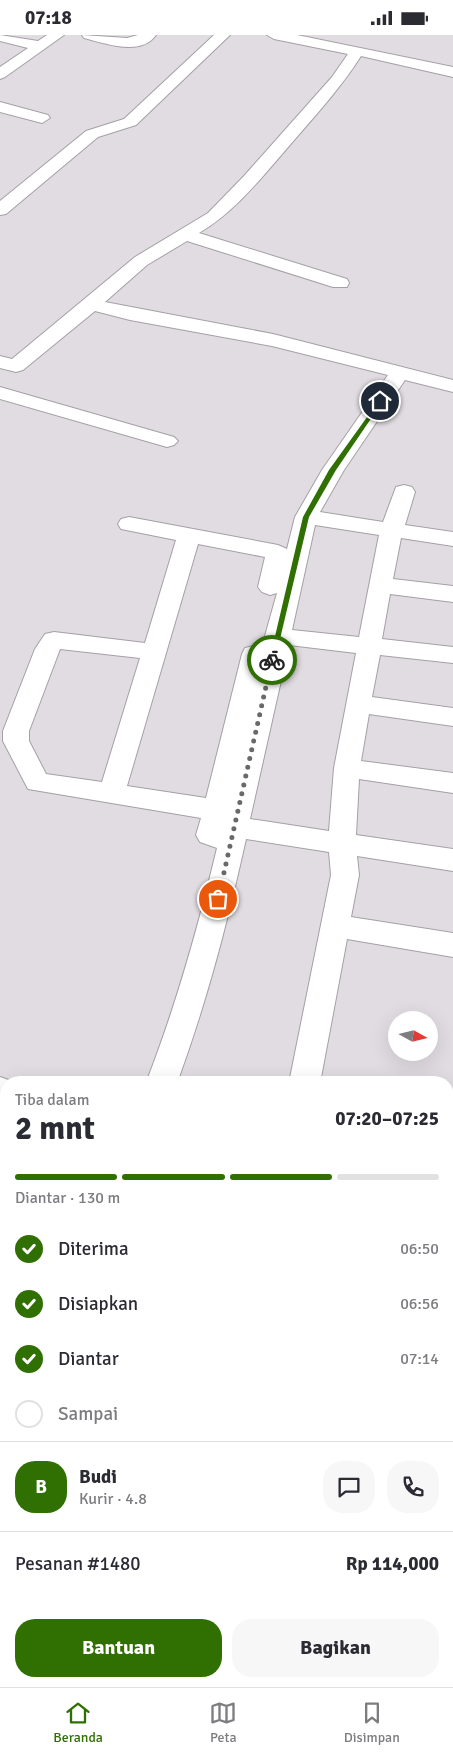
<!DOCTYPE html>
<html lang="id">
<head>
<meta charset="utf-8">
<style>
  :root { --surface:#fff; --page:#f7f7f7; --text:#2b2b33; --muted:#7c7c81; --line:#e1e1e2; --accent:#306f02 }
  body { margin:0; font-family:Signika,sans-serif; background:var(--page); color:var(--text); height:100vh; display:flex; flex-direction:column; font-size:19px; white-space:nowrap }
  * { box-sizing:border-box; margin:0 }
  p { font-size:16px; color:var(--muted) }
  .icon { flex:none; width:28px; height:28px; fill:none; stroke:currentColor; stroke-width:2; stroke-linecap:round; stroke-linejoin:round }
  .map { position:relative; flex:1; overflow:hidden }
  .drawer { position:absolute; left:0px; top:1041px; width:454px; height:611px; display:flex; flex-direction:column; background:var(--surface); border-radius:20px 20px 0 0; box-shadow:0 5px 20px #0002 }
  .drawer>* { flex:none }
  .needle { width:32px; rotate:98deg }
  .buttons { position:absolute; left:388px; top:976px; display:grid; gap:10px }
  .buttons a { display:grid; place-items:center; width:50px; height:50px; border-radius:50%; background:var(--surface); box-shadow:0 5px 20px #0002; font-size:25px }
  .pin { position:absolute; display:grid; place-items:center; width:42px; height:42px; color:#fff; margin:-21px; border:2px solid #fff; border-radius:50%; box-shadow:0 1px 5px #0007 }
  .courier { position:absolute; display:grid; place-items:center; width:50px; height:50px; margin:-25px; border:4px solid #306f02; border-radius:50%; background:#fff; color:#222; box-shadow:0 1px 6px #0007 }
  .overview em { font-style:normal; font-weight:700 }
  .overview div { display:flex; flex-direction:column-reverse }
  .overview { display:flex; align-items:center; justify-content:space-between; height:85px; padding:0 15px }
  h1 { font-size:32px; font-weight:700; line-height:38px }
  .bar { display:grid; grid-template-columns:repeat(4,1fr); gap:8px 5px; align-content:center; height:60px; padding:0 15px }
  .bar i { height:6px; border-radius:4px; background:var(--line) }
  .bar .selected { background:var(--accent) }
  .bar p { grid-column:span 4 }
  .line { display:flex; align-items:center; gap:12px; padding:0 15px; border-top:1px solid var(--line) }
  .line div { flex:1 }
  .round { display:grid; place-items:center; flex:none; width:52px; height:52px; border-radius:20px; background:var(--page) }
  ol { padding:0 15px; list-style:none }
  li { display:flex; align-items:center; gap:15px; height:55px }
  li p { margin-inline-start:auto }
  li .icon { padding:5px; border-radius:50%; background:var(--accent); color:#fff; stroke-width:4 }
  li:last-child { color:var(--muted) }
  li i { width:28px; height:28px; border:2px solid var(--line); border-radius:50% }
  .primary-button { display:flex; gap:10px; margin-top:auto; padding:10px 15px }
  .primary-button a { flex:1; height:58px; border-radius:20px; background:var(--accent); color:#fff; font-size:20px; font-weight:700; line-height:58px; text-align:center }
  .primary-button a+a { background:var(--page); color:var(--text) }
  .status { display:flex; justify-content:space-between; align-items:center; height:35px; padding:0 25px; background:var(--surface); direction:ltr }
  .status svg { height:14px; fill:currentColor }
  .tab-bar { display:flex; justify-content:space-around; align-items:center; height:70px; border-top:1px solid var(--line); background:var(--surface); font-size:14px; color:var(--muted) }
  .tab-bar a { display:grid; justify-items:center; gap:2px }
  .tab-bar .selected { color:var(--accent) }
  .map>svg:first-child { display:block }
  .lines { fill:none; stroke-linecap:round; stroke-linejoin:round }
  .minor-casing { stroke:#a4a0a5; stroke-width:2 }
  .minor { fill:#fff; fill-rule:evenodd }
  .route { fill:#306f02 }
  .done { stroke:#6b686c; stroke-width:5; stroke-dasharray:0 9 }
</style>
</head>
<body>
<div class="status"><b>07:18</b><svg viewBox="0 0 49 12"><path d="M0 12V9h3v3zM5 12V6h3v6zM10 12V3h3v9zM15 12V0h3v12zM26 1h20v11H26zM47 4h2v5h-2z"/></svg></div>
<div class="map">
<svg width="453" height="1652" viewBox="0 0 453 1652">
  <rect width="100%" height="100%" fill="#e1dce2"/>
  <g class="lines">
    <defs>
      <g id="minor">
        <polygon points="0,0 38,6 47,0 64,0 5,42 0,44 0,32 28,13 0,6"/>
        <path d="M 82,0 L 127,3 L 138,0 L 156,0 C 141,22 104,8 84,3 Z"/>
        <polygon points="214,0 230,0 136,90 98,102 6,179 0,180 0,166 86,96 124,84"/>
        <path d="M 267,0 L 297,0 L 453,32 L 453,42 L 361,21 C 340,54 314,82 289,111 C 262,142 235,177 199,198 L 347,244 L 349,248 L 347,252 L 333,252 L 187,206 L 147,230 L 105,267 L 273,299 L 453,345 L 453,357 L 405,345 L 344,435 L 320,477 L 383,487 L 396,452 L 404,450 L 412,452 L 415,457 L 405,490 L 453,497 L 453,511 L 401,503 L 393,544 L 453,551 L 453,567 L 390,559 L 382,604 L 453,612 L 453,628 L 380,620 L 372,662 L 453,673 L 453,691 L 369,679 L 361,726 L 453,738 L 453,758 L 359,744 L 356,800 L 453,814 L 453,836 L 357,821 L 359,840 L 351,882 L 453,898 L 453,922 L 347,904 L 320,1048 L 289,1048 L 331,840 L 329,817 L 246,804 C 227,889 207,966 177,1048 L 146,1048 C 176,971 198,893 217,813 L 200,807 L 196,800 L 201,783 L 28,754 L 3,706 L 3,696 L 35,614 L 45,599 L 54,597 L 145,608 L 176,505 L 121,494 L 118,489 L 121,484 L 129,482 L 278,510 L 287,514 L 295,482 L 322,435 L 388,340 L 272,311 L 130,285 L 95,276 L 23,335 L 16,337 L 0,333 L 0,321 L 12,324 L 135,222 L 208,178 L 244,141 L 332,42 L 348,19 L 274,4 ZM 315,490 L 379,500 L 359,602 L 292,595 ZM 198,509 L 265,522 L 258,552 L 262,557 L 270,560 L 277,558 L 265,601 L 264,615 L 254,611 L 245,613 L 242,619 L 206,763 L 127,751 ZM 289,610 L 356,618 L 334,733 L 329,796 L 250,784 ZM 60,614 L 140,623 L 102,747 L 46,739 L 29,706 L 29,696 Z"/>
        <polygon points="0,67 48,80 50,83 42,88 0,77"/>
        <polygon points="0,352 174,402 178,406 174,410 167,412 0,364"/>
        <polygon points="0,1042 17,1048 6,1048 6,1070 0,1068"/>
        <polygon points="448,1081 453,1082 453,1110 448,1109"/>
        <polygon points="448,1221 453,1223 453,1255 448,1253"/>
        <polygon points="6,1302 6,1349 0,1351 0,1304"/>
        <polygon points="448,1580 453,1582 453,1624 448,1621"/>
      </g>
    </defs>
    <use href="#minor" class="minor-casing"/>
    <use href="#minor" class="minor"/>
  </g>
  <polygon class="route" points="380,364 383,366 336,435 309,482 275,625 269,627 303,482 329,435"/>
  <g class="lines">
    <polyline class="done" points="218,864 272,625"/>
  </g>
</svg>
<div class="buttons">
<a><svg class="needle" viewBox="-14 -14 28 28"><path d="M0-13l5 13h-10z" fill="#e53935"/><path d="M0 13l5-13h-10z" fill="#7c7c81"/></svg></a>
</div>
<div class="pin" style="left:218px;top:864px;background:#ea580c"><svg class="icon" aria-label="bag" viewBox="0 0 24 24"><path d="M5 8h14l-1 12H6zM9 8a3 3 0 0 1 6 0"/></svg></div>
<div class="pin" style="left:380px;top:366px;background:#1f2937"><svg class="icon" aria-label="home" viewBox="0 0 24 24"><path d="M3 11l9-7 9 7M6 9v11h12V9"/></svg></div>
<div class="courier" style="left:272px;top:625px"><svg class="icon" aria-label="bike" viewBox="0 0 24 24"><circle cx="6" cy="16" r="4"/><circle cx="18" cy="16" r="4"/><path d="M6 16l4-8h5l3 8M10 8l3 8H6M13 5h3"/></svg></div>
<section class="drawer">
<div class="overview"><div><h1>2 mnt</h1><p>Tiba dalam</p></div><em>07:20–07:25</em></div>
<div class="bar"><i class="selected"></i><i class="selected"></i><i class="selected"></i><i></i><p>Diantar · 130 m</p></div>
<ol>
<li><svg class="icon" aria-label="check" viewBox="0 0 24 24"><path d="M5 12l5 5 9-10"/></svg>Diterima<p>06:50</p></li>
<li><svg class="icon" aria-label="check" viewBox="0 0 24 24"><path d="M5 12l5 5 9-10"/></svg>Disiapkan<p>06:56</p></li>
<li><svg class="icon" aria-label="check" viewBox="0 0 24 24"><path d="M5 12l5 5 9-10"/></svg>Diantar<p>07:14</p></li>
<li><i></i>Sampai</li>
</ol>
<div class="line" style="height:90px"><b class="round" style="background:var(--accent);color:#fff">B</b><div><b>Budi</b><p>Kurir · 4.8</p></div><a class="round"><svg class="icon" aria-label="chat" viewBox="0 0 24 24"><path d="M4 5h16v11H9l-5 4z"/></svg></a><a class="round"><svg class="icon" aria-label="phone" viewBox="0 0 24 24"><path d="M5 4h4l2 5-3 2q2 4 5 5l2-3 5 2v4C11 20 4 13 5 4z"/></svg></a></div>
<div class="line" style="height:65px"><div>Pesanan #1480</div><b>Rp 114,000</b></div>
<div class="primary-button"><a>Bantuan</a><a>Bagikan</a></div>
</section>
</div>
<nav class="tab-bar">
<a class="selected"><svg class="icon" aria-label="home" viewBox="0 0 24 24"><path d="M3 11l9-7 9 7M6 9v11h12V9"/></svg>Beranda</a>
<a><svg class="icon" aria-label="map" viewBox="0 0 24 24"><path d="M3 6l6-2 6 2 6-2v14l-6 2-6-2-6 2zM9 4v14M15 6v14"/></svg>Peta</a>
<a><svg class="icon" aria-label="saved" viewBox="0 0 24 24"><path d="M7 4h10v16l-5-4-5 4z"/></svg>Disimpan</a>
</nav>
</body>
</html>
